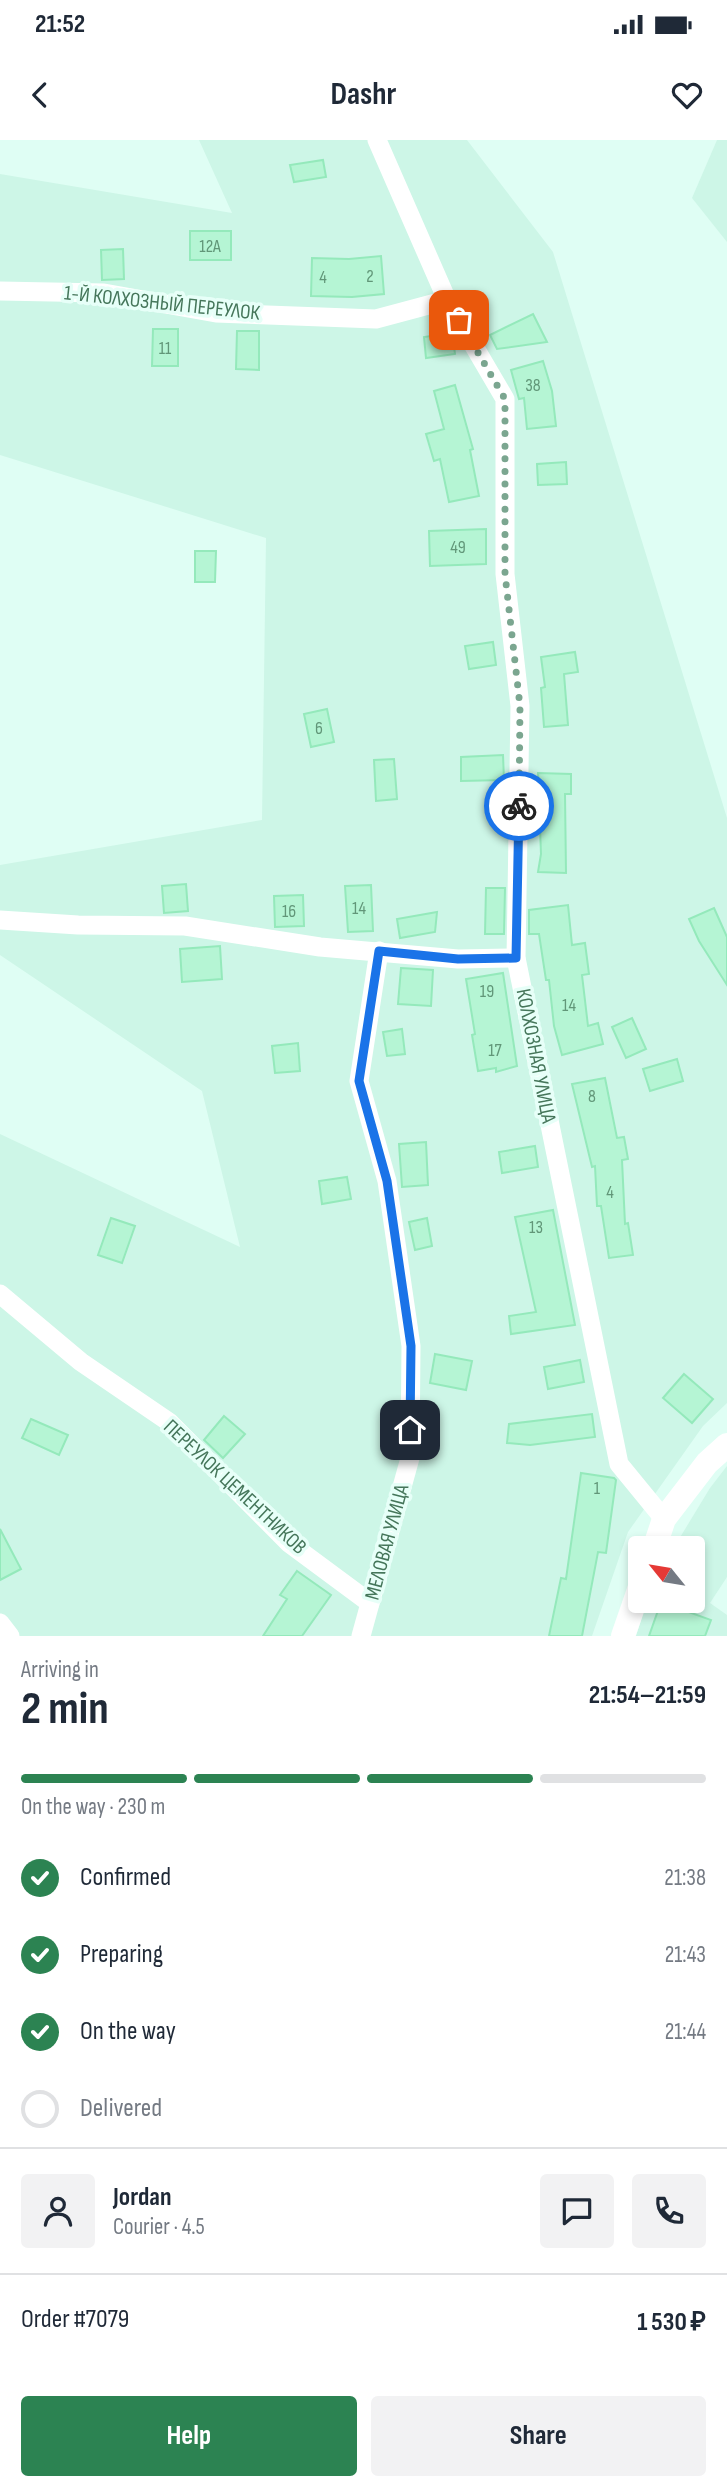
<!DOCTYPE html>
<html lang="en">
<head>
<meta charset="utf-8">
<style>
  :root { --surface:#fff; --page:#f2f2f3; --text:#1f2937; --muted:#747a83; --line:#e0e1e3; --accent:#2c8352 }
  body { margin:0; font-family:"Sofia Sans Condensed",sans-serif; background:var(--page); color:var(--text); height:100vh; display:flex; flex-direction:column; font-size:26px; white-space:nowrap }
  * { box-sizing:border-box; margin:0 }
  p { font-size:23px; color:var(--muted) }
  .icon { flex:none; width:38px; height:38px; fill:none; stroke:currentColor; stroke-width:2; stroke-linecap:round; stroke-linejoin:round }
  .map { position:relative; height:1496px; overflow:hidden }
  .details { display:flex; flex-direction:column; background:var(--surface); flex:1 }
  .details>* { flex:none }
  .needle { width:46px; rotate:300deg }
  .fabs { position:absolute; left:628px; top:1396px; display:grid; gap:14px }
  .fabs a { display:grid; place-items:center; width:77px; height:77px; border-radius:7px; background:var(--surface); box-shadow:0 4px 10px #0003; font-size:35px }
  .pin { position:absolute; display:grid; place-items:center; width:60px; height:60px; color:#fff; margin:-30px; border-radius:14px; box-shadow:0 4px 10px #0006 }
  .courier { position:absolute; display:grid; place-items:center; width:70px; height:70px; margin:-35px; border:5px solid #1a73e8; border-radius:50%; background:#fff; color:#222; box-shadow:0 2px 9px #0007 }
  .head em { font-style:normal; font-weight:700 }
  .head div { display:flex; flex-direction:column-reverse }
  .head { display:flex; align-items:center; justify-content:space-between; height:119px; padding:0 21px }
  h1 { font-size:46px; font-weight:700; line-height:52px }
  .bar { display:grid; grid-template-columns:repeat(4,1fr); gap:10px 7px; align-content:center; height:84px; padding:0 21px }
  .bar i { height:9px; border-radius:5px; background:var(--line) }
  .bar .on { background:var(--accent) }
  .bar p { grid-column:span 4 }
  .line { display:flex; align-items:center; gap:18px; padding:0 21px; border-top:2px solid var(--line) }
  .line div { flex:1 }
  .round { display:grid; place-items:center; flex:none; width:74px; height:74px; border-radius:7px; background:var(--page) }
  ol { padding:0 21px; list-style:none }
  li { display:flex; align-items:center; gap:21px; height:77px }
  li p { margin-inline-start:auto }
  li .icon { padding:7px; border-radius:50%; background:var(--accent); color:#fff; stroke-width:4 }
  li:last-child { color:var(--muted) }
  li i { width:38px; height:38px; border:4px solid var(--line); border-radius:50% }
  .action { display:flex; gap:14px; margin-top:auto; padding:14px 21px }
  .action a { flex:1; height:80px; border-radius:7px; background:var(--accent); color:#fff; font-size:28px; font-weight:700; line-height:80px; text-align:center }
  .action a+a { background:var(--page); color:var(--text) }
  .status { display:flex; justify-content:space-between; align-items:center; height:49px; padding:0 35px; background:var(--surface); direction:ltr }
  .status svg { height:19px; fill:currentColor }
  header { display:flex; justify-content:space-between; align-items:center; height:91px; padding:0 21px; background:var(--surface); font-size:32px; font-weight:700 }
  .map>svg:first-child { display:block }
  .residential { fill:#cdf6e7 }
  .building { fill:#b5f5d4; stroke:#94e9bb; stroke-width:2 }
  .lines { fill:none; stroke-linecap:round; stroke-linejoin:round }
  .minor { stroke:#fff; stroke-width:19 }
  .tertiary { stroke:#fff; stroke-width:24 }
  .done { stroke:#7ba690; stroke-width:7; stroke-dasharray:0 12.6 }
  .route { stroke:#1a73e8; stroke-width:9 }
  .labels { text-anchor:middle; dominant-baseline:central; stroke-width:7; stroke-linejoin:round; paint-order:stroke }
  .number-label { font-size:18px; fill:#619678 }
  .street-label { font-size:21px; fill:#45765a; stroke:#e7fff8 }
</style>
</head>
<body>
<div class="status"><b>21:52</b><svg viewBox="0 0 49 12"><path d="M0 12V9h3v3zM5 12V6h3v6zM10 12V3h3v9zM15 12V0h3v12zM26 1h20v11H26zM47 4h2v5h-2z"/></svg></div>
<header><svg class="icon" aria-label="back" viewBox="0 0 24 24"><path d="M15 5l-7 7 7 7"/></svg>Dashr<svg class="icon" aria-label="heart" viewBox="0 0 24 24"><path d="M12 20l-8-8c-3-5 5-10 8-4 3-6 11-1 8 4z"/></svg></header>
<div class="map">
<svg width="727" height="1496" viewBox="0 0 727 1496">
  <rect width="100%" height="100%" fill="#dffef4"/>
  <g class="residential">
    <polygon points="199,0 467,0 553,112 727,678 727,1263 703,1286 628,1392 592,1496 0,1496 0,994 240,1107 202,951 0,815 0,725 262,680 266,398 0,315 0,34 232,73"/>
    <polygon points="717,0 727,0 727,102 692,58"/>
    <polygon points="727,1326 727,1437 710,1463 727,1475 727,1496 636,1496 647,1461 693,1461 693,1409 673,1409 710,1348"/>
  </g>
  <g class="building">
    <polygon points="323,20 326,37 294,42 290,25"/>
    <rect x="190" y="91" width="41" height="29"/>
    <polygon points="123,109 124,139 102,140 101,110"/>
    <polygon points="381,116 384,154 352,157 311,156 312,118 349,119"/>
    <polygon points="533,174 547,202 497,209 490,195"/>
    <polygon points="153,189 178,189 178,226 152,226"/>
    <polygon points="237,191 259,191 259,230 236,229"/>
    <polygon points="452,193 455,214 426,218 424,197"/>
    <polygon points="543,221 552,251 556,286 527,289 524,258 519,259 511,230"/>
    <polygon points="455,245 473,309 470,310 479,356 449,362 440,319 434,321 426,294 444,289 434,251"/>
    <polygon points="566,322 567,344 538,345 537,324"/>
    <polygon points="486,389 486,424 430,426 429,391"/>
    <polygon points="195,411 216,411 215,442 195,442"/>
    <polygon points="493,502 496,525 469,529 465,506"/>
    <polygon points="575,512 578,532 564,534 568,585 544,587 541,548 545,547 541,517"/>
    <polygon points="327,569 334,602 311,607 304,574"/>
    <polygon points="503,615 504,640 461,641 461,617"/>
    <polygon points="394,619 397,659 376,661 374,620"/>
    <polygon points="538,633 571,634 571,654 565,654 566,733 538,732 541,714"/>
    <polygon points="186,744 188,771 164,773 162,746"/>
    <polygon points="371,745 373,791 348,792 345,746"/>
    <polygon points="486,748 505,748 504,794 485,794"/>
    <polygon points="303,755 304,786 275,787 274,756"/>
    <polygon points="568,765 572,805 585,803 589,834 582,835 588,886 598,883 603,904 562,915 554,886 549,840 546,840 539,794 529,794 529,770"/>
    <polygon points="714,768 727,797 727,845 699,801 689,779"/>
    <polygon points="437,772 435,792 400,798 397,779"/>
    <polygon points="220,806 222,839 182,842 180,809"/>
    <polygon points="401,828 433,830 431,866 398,864"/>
    <polygon points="503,833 517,926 496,932 496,928 478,931 472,895 475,894 466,839"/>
    <polygon points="632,878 646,909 626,918 612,887"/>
    <polygon points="402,889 405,914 387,916 383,892"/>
    <polygon points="298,903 300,931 275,933 272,906"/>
    <polygon points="677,919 683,941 650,951 643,929"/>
    <polygon points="605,938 617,998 624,997 628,1019 622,1020 625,1084 628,1083 633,1115 609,1118 601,1066 597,1066 595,1026 592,1027 572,944"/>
    <polygon points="426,1002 428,1045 402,1047 399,1004"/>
    <polygon points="535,1006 538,1027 502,1033 499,1012"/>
    <polygon points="347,1037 351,1059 322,1064 319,1041"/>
    <polygon points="553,1070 575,1185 511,1194 509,1176 536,1172 515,1077"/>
    <polygon points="111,1078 135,1086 122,1123 98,1115"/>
    <polygon points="427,1078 432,1106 415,1110 409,1082"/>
    <polygon points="435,1214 472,1221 466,1250 430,1243"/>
    <polygon points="580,1220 584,1242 548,1249 544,1227"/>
    <polygon points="684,1234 713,1259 692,1283 663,1258"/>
    <polygon points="592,1274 595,1297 530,1305 507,1303 509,1284"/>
    <polygon points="224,1276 245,1294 223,1318 204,1300"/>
    <polygon points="31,1279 68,1295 59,1315 22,1298"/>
    <polygon points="581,1333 614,1338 616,1340 606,1413 598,1412 582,1496 549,1496 561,1438 566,1439"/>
    <polygon points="0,1389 21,1429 0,1440"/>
    <polygon points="297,1431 331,1455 302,1496 263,1496 287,1459 280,1455"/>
    <polygon points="661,1462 711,1480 705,1496 649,1496"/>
  </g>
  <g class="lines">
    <g class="minor">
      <polyline points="377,0 447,160 505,259 505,434 520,566 516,818 619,1324 664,1379"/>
      <polyline points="0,151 104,153 216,173 376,179 447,160"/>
      <polyline points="0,780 78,785 185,786 320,807 458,819 516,818"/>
      <polyline points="0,1154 81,1222 169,1282 289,1403 370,1463"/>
      <polyline points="0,1483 10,1496"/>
      <polyline points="361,1496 410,1318 411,1206 387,1041 359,941 379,811"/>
    </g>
    <g class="tertiary">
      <polyline points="654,1409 664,1379 707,1323 727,1305"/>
      <polyline points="623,1496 640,1447"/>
    </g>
  </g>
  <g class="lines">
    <polyline class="done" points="459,180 505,259 505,434 520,566 519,666"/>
    <polyline class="route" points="410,1290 411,1206 387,1041 359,941 379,811 458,819 516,818 519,666"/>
  </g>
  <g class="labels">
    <g class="number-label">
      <text x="210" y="106">12А</text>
      <text x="370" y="136">2</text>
      <text x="323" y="137">4</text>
      <text x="165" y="208">11</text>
      <text x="533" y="245">38</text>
      <text x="458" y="407">49</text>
      <text x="319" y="588">6</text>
      <text x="359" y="768">14</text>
      <text x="289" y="771">16</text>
      <text x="487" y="851">19</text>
      <text x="569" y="865">14</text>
      <text x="495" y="910">17</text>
      <text x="592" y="956">8</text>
      <text x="610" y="1052">4</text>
      <text x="536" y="1087">13</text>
      <text x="597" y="1348">1</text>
    </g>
    <g class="street-label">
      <text transform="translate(162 163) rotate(6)">1-Й КОЛХОЗНЫЙ ПЕРЕУЛОК</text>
      <text transform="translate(536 916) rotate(79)">КОЛХОЗНАЯ УЛИЦА</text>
      <text transform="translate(235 1347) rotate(43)">ПЕРЕУЛОК ЦЕМЕНТНИКОВ</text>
      <text transform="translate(387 1402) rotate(-75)">МЕЛОВАЯ УЛИЦА</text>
    </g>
  </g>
</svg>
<div class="fabs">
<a><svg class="needle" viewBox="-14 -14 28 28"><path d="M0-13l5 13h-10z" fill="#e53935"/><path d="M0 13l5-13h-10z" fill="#747a83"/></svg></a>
</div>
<div class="pin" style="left:459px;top:180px;background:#ea580c"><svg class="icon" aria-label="bag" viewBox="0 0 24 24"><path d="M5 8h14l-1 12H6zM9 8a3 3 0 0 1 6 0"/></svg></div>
<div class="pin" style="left:410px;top:1290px;background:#1f2937"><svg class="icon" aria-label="home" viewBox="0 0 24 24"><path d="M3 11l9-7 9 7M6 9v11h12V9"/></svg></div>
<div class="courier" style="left:519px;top:666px"><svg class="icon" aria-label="bike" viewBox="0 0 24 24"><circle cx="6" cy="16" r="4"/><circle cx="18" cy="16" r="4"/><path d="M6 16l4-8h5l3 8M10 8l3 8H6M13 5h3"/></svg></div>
</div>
<section class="details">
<div class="head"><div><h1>2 min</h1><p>Arriving in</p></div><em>21:54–21:59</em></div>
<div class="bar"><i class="on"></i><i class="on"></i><i class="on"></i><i></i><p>On the way · 230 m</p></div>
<ol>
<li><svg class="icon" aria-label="check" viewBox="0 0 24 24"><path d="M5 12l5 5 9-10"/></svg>Confirmed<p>21:38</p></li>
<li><svg class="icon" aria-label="check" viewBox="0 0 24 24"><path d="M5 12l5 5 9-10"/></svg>Preparing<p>21:43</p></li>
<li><svg class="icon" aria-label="check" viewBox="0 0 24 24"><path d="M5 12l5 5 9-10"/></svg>On the way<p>21:44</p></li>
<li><i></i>Delivered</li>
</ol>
<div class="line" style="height:126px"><a class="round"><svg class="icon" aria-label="person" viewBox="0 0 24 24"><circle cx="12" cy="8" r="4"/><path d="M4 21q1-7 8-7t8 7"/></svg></a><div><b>Jordan</b><p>Courier · 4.5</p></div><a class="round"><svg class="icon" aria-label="chat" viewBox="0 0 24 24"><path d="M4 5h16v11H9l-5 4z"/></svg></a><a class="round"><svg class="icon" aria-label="phone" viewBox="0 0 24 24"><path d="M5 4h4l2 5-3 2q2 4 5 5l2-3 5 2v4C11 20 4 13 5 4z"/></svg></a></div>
<div class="line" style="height:91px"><div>Order #7079</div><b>1 530 ₽</b></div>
<div class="action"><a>Help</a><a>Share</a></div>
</section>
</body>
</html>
